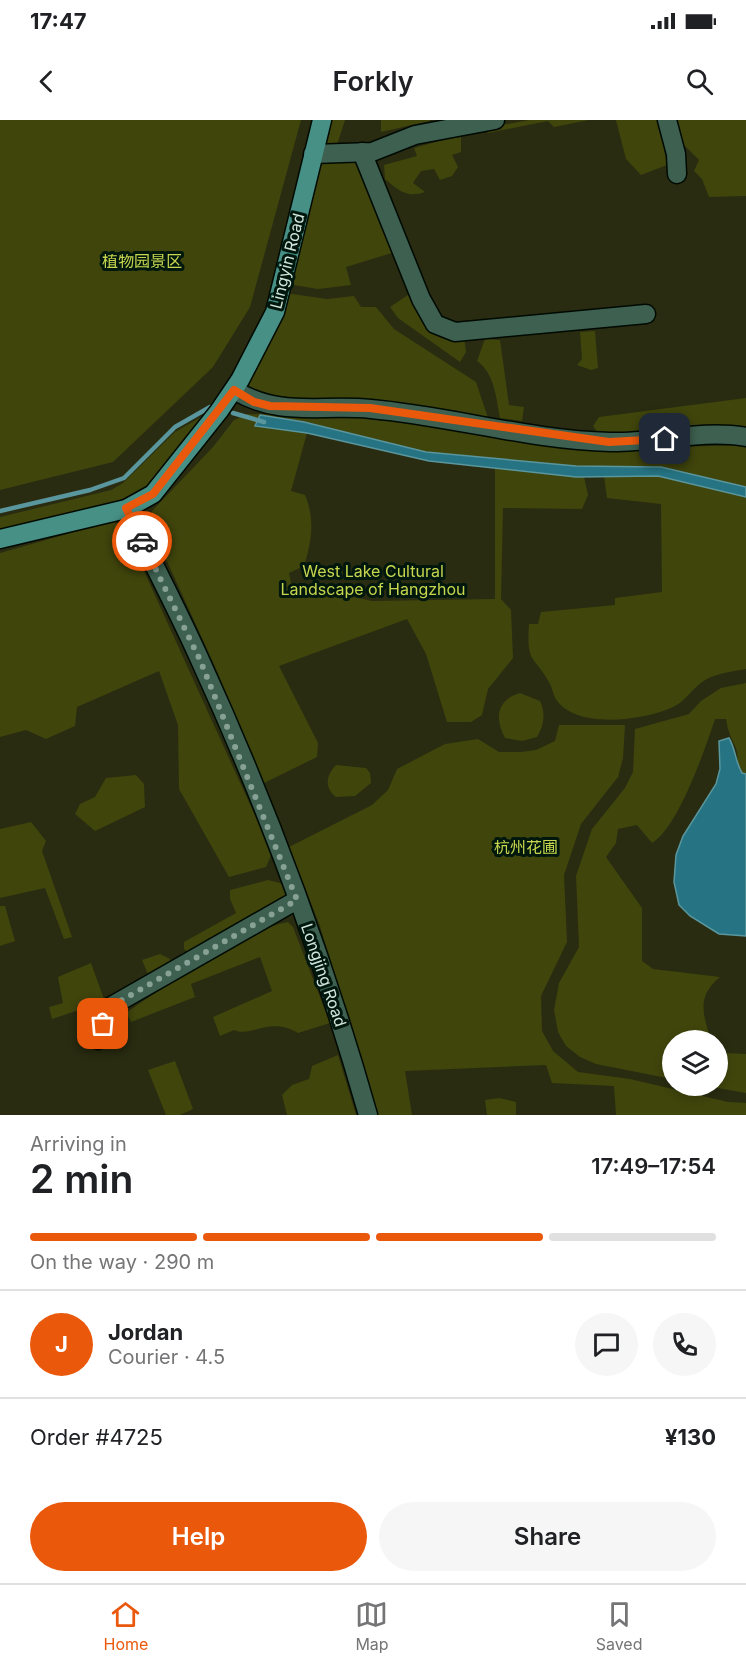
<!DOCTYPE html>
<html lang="en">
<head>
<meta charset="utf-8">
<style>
  :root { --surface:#fff; --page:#f6f6f6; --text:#202124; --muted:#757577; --line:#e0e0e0; --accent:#ea580c }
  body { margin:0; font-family:Inter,"Noto Sans SC",sans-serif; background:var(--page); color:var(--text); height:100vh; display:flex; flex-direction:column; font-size:22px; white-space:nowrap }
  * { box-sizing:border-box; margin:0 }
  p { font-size:20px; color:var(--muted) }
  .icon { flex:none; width:33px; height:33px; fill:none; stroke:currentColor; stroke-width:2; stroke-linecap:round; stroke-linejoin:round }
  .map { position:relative; height:995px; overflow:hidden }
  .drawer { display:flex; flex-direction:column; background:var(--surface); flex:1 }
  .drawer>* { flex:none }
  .buttons { position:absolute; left:662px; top:910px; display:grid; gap:12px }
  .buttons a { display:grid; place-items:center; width:66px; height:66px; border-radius:50%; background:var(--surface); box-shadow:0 3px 9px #0003; font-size:30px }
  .pin { position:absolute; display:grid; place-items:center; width:51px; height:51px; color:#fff; margin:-26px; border-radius:12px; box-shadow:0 3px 9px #0006 }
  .courier { position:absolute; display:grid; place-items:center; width:60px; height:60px; margin:-30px; border:4px solid #ea580c; border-radius:50%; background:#fff; color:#222; box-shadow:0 2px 8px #0007 }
  .overview em { font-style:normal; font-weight:600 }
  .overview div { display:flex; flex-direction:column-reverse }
  .overview { display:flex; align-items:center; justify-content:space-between; height:102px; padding:0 30px }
  h1 { font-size:39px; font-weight:600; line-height:45px }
  .bar { display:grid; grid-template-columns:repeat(4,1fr); gap:9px 6px; align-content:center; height:72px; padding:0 30px }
  .bar i { height:8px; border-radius:4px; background:var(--line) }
  .bar .on { background:var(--accent) }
  .bar p { grid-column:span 4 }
  .line { display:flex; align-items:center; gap:15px; padding:0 30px; border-top:2px solid var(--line) }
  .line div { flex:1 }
  .round { display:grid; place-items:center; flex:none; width:63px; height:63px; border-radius:32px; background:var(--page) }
  .button { display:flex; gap:12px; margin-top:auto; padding:12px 30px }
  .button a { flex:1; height:69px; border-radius:36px; background:var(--accent); color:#fff; font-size:24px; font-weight:600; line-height:69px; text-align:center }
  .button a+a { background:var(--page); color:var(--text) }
  .status { display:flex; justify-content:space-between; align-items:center; height:42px; padding:0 30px; background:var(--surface); direction:ltr }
  .status svg { height:16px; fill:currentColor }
  header { display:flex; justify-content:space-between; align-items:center; height:78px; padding:0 30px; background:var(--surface); font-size:27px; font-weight:600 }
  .tabs { display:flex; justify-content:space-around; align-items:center; height:84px; border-top:2px solid var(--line); background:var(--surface); font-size:16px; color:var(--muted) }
  .tabs a { display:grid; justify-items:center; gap:3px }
  .tabs .on { color:var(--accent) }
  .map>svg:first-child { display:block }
  .green { fill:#292c10; fill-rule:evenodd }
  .forest { fill:#40450c }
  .water { fill:#267483; stroke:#5a969d; stroke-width:1.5 }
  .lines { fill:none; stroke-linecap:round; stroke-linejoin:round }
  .stream { stroke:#5a969d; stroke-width:4.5 }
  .minor-casing { stroke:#000a03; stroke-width:21 }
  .major-casing { stroke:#000a03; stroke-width:21 }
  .minor { stroke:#3d6050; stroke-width:18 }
  .major { stroke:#479085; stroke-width:18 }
  .done { stroke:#88a196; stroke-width:6; stroke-dasharray:0 10.8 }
  .route { stroke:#ea580c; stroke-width:8 }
  .labels { text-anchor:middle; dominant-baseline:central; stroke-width:6; stroke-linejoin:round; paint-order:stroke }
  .park-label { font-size:16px; fill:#c7d64e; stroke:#00170d }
  .street-label { font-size:16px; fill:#d2e5db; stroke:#00170d }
</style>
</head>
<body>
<div class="status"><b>17:47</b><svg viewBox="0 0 49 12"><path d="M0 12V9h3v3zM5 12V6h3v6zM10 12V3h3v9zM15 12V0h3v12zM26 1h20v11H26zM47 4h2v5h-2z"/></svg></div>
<header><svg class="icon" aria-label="back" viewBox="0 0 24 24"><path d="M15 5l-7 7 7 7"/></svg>Forkly<svg class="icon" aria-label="search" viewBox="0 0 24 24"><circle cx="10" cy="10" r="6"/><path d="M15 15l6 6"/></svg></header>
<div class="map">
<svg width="746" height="995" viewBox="0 0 746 995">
  <rect width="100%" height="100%" fill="#002215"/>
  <path class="green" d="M 0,0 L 746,0 L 746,995 L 0,995 ZM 672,921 L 717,921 L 717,966 L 672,966 Z"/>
  <g class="forest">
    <polygon points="0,0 301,0 250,187 213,247 113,342 0,370"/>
    <polygon points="332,0 345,0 337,25 326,25"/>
    <polygon points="381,0 430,0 430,1 381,12"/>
    <polygon points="529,0 589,0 554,7 548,1 488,13 486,8"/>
    <polygon points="616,0 659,0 667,45 641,55 626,39"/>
    <polygon points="675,0 746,0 746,76 709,77 702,59 694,51 699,40 678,19"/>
    <path d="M 461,15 L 461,32 L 452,35 L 458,47 L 452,56 L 440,60 L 434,49 L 421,51 L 413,63 L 425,72 C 407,78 399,71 385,59 L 384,45 L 417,36 L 414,28 Z"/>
    <polygon points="359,39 395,132 346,147 351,165 318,169 288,164 319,44 325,41"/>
    <polygon points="285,173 327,179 354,176 361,187 376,187 394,209 476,262 489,301 277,280 245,267"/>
    <polygon points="411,173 464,216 466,232 460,242 398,198 390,187"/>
    <polygon points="595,211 598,248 591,250 577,245 582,239 580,212"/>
    <path d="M 485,219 L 500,220 L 509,285 L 524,287 L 522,301 L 500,298 C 496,278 495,254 477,241 Z"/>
    <polygon points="746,278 746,310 607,314 599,314 593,306 599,297"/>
    <path d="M 247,294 L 368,296 L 608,329 L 746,325 L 746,367 L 661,347 L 576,346 L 426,332 L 304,302 L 260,295 L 255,306 L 307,313 L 291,371 L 305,375 C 315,399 312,421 304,446 L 289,453 L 291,463 L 319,465 L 341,474 L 372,481 L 495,479 L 495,348 L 584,357 L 588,375 L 582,389 L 503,388 L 501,479 L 511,490 L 513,538 L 488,569 L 482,595 L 471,602 L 447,602 L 426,534 L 407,499 L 279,546 L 318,623 L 317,637 L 264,663 L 217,551 L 150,404 L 152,391 L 213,327 L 234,300 Z"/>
    <path d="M 203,296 L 208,296 C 190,318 174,346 153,364 C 120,392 43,402 0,412 L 0,397 L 111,370 L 123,363 L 175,312 Z"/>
    <path d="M 604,356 L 658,356 L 746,377 L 746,549 C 731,552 715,553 702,562 C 690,571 685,582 671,588 C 643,600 580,609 558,582 C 554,578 553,571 551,566 C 535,534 526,547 529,504 L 538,504 L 541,492 L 615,485 L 615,478 L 662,472 L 661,384 L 607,378 Z"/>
    <polygon points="113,401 124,408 134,429 272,733 266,747 229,757 179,669 178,605 159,551 77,587 75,606 46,619 26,610 0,617 0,433"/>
    <path d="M 746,563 L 746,654 L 742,653 C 736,644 739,637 736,628 C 731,617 728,612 726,599 L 715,599 C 705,629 678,708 652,723 L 637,705 L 618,709 L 616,723 L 606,737 L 642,788 L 642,841 L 653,849 L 720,857 C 696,877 703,893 711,921 L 672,921 L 672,959 L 596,944 L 580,937 L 566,926 L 558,912 L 554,890 L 559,863 L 579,827 L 576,756 L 592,709 L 625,668 L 633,652 L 635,609 L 689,594 L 701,581 L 721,568 Z"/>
    <path d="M 520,573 L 540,581 C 546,594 544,605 537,617 L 522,621 L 505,618 C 494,597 497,580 520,573 Z"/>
    <polygon points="559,605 625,605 623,638 618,657 581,704 564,755 567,822 541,876 542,911 553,931 578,952 630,959 728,982 746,983 746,995 616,995 614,966 552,963 546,945 405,951 412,995 376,995 320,806 289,727 372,685 388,670 397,649 445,624 478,619 499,632 521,632 536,630 555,621"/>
    <path d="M 336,645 L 366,648 L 370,653 L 371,663 L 355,676 L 336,677 C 324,668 326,655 336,645 Z"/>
    <polygon points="136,655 144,664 145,687 95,711 75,694 80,684 95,677 106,658"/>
    <polygon points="31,702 46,721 42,731 72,817 64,819 45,768 0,778 0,709"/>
    <polygon points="268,760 280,763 289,771 289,779 189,833 184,829 184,822 236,793 230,779 230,770"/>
    <polygon points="0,786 5,786 15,821 0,826"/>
    <path d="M 288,802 L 293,807 L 330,903 L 298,913 C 269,896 252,918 234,910 L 220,916 L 213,897 L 272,871 L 260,837 L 191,864 L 195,877 L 131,902 L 126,893 C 158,870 191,851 225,831 C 245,820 265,806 288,802 Z"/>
    <polygon points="160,834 170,839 170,845 150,859 142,840"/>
    <polygon points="91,843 105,882 95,894 85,888 52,899 49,887 63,883 58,857"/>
    <polygon points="717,927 726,933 746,934 746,973 706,966 717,966"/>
    <polygon points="338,935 356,995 287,995 282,975 292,965 309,959 312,946"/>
    <polygon points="175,941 193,989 180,995 166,995 148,950"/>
    <polygon points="499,978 516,982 516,995 487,995 485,980"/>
  </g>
  <g class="water">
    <polygon points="260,295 304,302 426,332 576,346 661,347 746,367 746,377 658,356 576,357 429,341 307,313 255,306"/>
    <path d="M 729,618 C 736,630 735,641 742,653 L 746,654 L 746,816 L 719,814 L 690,796 L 679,785 L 674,762 L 676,735 L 683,716 L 716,664 L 720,649 L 719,621 Z"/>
  </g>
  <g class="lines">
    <g class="stream">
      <polyline points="233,293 264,302"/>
      <polyline points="0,391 90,370 124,358 175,307 210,287"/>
    </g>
    <defs>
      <g id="minor">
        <polyline points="667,0 676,34 677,54"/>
        <polyline points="362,32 421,179 435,204 455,212 646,194"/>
        <polyline points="313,34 372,32 415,15 495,0"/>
        <path d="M 234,270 C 281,298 320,284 371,289 C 450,296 530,320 610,322 C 654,323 702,309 746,317"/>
        <path d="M 126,389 C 151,439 177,489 200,540 C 267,686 324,840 368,995"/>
        <polyline points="98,920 108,888 297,780"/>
      </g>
      <polyline id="major" points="0,419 126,389 153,374 219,291 240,260 275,192 322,0"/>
    </defs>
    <use href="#minor" class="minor-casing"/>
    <use href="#major" class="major-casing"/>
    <use href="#minor" class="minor"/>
    <use href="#major" class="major"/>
  </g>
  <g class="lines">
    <polyline class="done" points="103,904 108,888 297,780 200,540 142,421"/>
    <polyline class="route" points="142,421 126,388 153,374 234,270 254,282 270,286 370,288 609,322 665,319"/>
  </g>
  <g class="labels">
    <g class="park-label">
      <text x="142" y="141">植物园景区</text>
      <text x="373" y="451">West Lake Cultural<tspan x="373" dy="18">Landscape of Hangzhou</tspan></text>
      <text x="526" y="727">杭州花圃</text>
    </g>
    <g class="street-label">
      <text transform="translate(287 141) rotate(-76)">Lingyin Road</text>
      <text transform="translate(324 855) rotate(71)">Longjing Road</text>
    </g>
  </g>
</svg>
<div class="buttons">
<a><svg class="icon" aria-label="layers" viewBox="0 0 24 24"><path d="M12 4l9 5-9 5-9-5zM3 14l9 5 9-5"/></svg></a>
</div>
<div class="pin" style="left:103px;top:904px;background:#ea580c"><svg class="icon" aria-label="bag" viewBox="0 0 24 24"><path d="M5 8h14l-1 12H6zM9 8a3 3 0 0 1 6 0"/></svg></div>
<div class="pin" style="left:665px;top:319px;background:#1f2937"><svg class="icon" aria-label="home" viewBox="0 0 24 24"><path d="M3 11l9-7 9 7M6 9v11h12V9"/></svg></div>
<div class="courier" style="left:142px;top:421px"><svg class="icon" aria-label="car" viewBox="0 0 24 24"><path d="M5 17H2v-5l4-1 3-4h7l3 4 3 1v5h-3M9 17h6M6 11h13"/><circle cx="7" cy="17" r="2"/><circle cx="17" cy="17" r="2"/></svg></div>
</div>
<section class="drawer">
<div class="overview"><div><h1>2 min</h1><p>Arriving in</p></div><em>17:49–17:54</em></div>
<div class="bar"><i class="on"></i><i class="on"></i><i class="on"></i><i></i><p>On the way · 290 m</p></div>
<div class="line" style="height:108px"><b class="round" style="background:var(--accent);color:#fff">J</b><div><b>Jordan</b><p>Courier · 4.5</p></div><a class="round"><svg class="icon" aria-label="chat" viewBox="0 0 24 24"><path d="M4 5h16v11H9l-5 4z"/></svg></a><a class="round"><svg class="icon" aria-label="phone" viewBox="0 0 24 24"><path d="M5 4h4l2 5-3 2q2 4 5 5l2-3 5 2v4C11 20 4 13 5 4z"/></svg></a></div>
<div class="line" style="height:78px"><div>Order #4725</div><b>¥130</b></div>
<div class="button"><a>Help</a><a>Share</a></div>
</section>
<nav class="tabs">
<a class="on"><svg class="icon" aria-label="home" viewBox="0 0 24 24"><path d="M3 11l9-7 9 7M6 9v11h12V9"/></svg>Home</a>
<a><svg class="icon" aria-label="map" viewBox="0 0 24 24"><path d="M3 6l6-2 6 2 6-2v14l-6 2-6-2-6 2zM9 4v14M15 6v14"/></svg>Map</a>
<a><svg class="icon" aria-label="saved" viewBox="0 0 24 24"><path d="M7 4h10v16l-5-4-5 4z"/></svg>Saved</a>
</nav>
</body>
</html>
